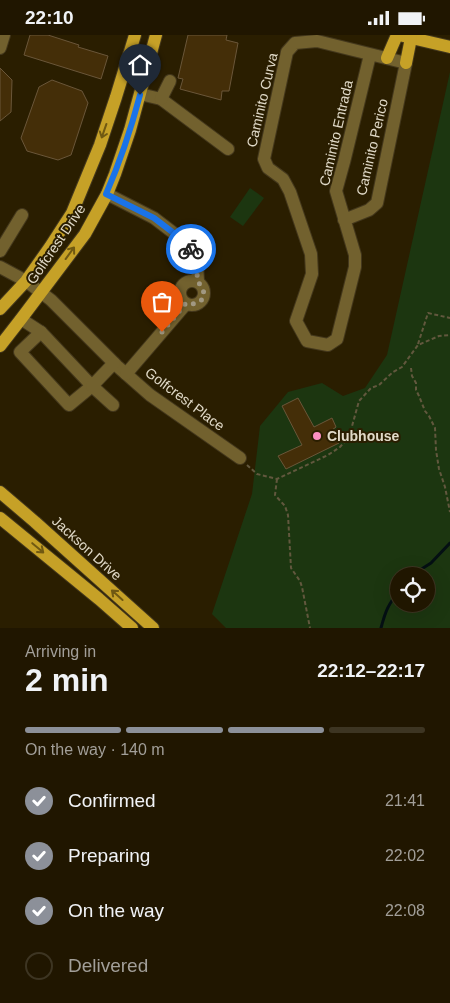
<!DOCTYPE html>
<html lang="en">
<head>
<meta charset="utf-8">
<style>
  :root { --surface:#201600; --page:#2d230f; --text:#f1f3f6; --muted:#a29f99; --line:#3d3522; --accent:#8c9099 }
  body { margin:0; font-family:Arial,sans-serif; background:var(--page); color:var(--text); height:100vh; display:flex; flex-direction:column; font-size:19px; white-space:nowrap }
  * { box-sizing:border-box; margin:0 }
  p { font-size:16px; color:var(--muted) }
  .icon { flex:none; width:28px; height:28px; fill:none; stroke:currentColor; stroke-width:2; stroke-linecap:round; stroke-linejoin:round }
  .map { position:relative; height:593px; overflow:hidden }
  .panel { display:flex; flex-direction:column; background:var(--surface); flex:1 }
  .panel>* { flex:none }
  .controls { position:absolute; left:390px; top:532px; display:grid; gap:10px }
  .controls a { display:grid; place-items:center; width:45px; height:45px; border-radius:50%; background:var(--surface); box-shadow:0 5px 20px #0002,0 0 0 1px var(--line); font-size:25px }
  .pin { position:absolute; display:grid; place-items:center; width:42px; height:42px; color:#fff; margin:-51px -21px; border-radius:50% 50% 50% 0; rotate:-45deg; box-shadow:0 0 5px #0007 }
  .pin .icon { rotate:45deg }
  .courier { position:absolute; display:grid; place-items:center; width:50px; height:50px; margin:-25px; border:4px solid #1a73e8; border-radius:50%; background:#fff; color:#222; box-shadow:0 1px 6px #0007 }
  .summary em { font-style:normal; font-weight:600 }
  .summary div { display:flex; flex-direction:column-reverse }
  .summary { display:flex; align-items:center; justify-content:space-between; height:85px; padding:0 25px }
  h1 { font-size:32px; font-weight:600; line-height:38px }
  .bar { display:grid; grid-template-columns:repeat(4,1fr); gap:8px 5px; align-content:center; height:60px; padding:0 25px }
  .bar i { height:6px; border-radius:4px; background:var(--line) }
  .bar .selected { background:var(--accent) }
  .bar p { grid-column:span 4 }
  ol { padding:0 25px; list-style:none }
  li { display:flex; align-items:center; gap:15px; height:55px }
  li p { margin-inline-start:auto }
  li .icon { padding:5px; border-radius:50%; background:var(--accent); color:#fff; stroke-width:4 }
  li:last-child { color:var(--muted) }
  li i { width:28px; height:28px; border:2px solid var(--line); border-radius:50% }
  .status { display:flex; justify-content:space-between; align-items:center; height:35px; padding:0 25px; background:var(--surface); direction:ltr }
  .status svg { height:14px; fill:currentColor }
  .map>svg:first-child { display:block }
  .green { fill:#1c3610; fill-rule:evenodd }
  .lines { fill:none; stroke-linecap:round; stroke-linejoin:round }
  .stream { stroke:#040f13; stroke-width:3 }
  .building { fill:#442e08; stroke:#6a5639 }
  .minor-casing { stroke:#44381c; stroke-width:14 }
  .major-casing { stroke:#44381c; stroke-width:14 }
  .path { stroke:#62583e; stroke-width:2; stroke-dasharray:4 2.5; stroke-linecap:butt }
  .minor { stroke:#72612e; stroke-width:12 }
  .major { stroke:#c6a127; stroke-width:12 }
  .oneway { stroke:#705912 }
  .done { stroke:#a19882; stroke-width:5; stroke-dasharray:0 9 }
  .route { stroke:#1a73e8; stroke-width:6 }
  .poi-dot { fill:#fc8fc1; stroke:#2a1e00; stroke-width:2 }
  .labels { text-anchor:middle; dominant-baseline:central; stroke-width:4; stroke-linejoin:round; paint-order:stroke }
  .street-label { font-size:14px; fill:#e1dac8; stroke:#2a1e00 }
  .poi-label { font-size:14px; font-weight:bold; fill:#e1dac8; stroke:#2a1e00; text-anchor:start }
</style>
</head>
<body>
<div class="status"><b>22:10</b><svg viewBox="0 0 49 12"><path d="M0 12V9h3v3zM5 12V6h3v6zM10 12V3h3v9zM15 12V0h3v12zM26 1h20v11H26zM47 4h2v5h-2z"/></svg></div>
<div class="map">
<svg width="450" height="593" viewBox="0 0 450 593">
  <rect width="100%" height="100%" fill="#2a1e00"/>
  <g class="green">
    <path d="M 450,37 L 450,593 L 226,593 L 212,579 L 252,459 L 260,391 L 288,357 L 322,348 L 343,361 L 365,353 L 387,320 ZM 399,541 L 426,541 L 426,569 L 399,569 Z"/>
    <polygon points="250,153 264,163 243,191 230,182"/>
  </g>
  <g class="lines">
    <g class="stream">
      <polyline points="414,541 420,535 431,528 450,508"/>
      <path d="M 381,593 C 386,574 388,571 399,555"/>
    </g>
  </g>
  <g class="building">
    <polygon points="30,0 48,0 79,10 78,12 108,21 101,44 24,20"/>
    <polygon points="188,0 227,0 226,5 238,8 229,56 222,56 221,65 180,54 183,44 178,43"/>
    <polygon points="0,33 12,45 11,77 0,86"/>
    <polygon points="52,45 82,56 88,68 71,120 58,125 27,116 21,103 39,52"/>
    <polygon points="298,363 314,392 332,383 336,392 332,395 339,408 286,434 278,421 302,410 282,371"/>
  </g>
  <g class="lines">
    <defs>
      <g id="minor">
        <polyline points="0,13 4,0"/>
        <polyline points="140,59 161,64 228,114"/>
        <polyline points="161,64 170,46"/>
        <polyline points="107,159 154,183 188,209 197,226 198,247"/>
        <polyline points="344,185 369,175 377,168 406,28 317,6 295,8 287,17 264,124 268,133 283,144 290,157 311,219 312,239 296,286 307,306 328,310 337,304 355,232 355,220 336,156 344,127 370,20"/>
        <polyline points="0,216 22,180"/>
        <polyline points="0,232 26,246 51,265 117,331 150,360 240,423"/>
        <circle cx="192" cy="258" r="12"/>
        <polyline points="21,284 41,297"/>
        <polygon points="41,297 92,351 69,370 20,317"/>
        <polyline points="126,339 186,269"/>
        <polyline points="113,370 92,351 114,328"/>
      </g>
      <g id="major">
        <polyline points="399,0 450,12"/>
        <polyline points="387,23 397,0"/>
        <polyline points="406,28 411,3 410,0"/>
        <polyline points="0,274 26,246 50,212 72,178 100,110 116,62 135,0"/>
        <polyline points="0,311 21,284 85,199 107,159 115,139 130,95 156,0"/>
        <polyline points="0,457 35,487 153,593"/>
        <polyline points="0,483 99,564 132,593"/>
      </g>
    </defs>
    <use href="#minor" class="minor-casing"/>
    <use href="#major" class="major-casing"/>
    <g class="path">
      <polyline points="418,309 428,278 450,283"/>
      <polyline points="411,333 412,341 416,348 416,355 419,361 425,376 429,381 435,393 436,415 439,434 445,452 450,477"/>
      <polyline points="247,430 257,439 277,444 328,420 340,412 349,402 359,366 371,353 379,350 393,337 402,332 418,310 439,301 450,300"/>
      <polyline points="277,444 275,460 285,471 288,480 291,533 300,546 302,552 310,593"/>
    </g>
    <use href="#minor" class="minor"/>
    <use href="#major" class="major"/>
  </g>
  <defs><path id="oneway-shaft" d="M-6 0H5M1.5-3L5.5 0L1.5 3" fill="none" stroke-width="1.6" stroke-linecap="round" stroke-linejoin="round" transform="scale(1.25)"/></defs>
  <g class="oneway">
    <use href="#oneway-shaft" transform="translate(104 96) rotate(109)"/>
    <use href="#oneway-shaft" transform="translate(70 218) rotate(-54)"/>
    <use href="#oneway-shaft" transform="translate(38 513) rotate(40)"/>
    <use href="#oneway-shaft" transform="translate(117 560) rotate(-138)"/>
  </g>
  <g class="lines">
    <path class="done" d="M 162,297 L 186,268 C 195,271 207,266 203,255 C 202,250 198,249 198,245 C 196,238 198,231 196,225 C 195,221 193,217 191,214"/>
    <path class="route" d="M 140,60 C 131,94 120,127 106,159 L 154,183 L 188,209 L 191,214"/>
  </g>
  <circle class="poi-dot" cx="317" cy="401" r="5"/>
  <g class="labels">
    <g class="street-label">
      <text transform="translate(262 65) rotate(-77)">Caminito Curva</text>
      <text transform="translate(336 98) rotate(-77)">Caminito Entrada</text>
      <text transform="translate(372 112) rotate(-77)">Caminito Perico</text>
      <text transform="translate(56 209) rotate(-56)">Golfcrest Drive</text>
      <text transform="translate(185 364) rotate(37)">Golfcrest Place</text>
      <text transform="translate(87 513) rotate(42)">Jackson Drive</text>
    </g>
    <g class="poi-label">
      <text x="327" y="401">Clubhouse</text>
    </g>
  </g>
</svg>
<div class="controls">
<a><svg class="icon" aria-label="locate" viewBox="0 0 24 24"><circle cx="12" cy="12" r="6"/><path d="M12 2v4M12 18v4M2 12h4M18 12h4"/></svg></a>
</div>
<div class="pin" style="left:162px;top:297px;background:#ea580c"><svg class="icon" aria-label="bag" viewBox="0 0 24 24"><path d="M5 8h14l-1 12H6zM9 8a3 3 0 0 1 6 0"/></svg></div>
<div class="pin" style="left:140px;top:60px;background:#1f2937"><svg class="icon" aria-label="home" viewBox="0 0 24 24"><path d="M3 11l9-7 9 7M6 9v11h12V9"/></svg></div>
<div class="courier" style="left:191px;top:214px"><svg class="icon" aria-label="bike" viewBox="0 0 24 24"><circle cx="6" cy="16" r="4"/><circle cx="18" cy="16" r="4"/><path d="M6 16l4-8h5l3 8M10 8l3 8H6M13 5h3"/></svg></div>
</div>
<section class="panel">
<div class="summary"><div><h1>2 min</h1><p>Arriving in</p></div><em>22:12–22:17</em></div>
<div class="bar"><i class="selected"></i><i class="selected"></i><i class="selected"></i><i></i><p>On the way · 140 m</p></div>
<ol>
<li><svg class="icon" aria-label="check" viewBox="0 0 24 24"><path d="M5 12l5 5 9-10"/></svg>Confirmed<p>21:41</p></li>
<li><svg class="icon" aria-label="check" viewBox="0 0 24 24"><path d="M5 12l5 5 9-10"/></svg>Preparing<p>22:02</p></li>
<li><svg class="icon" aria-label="check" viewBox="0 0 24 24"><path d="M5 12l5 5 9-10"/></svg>On the way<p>22:08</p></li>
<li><i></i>Delivered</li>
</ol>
</section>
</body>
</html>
